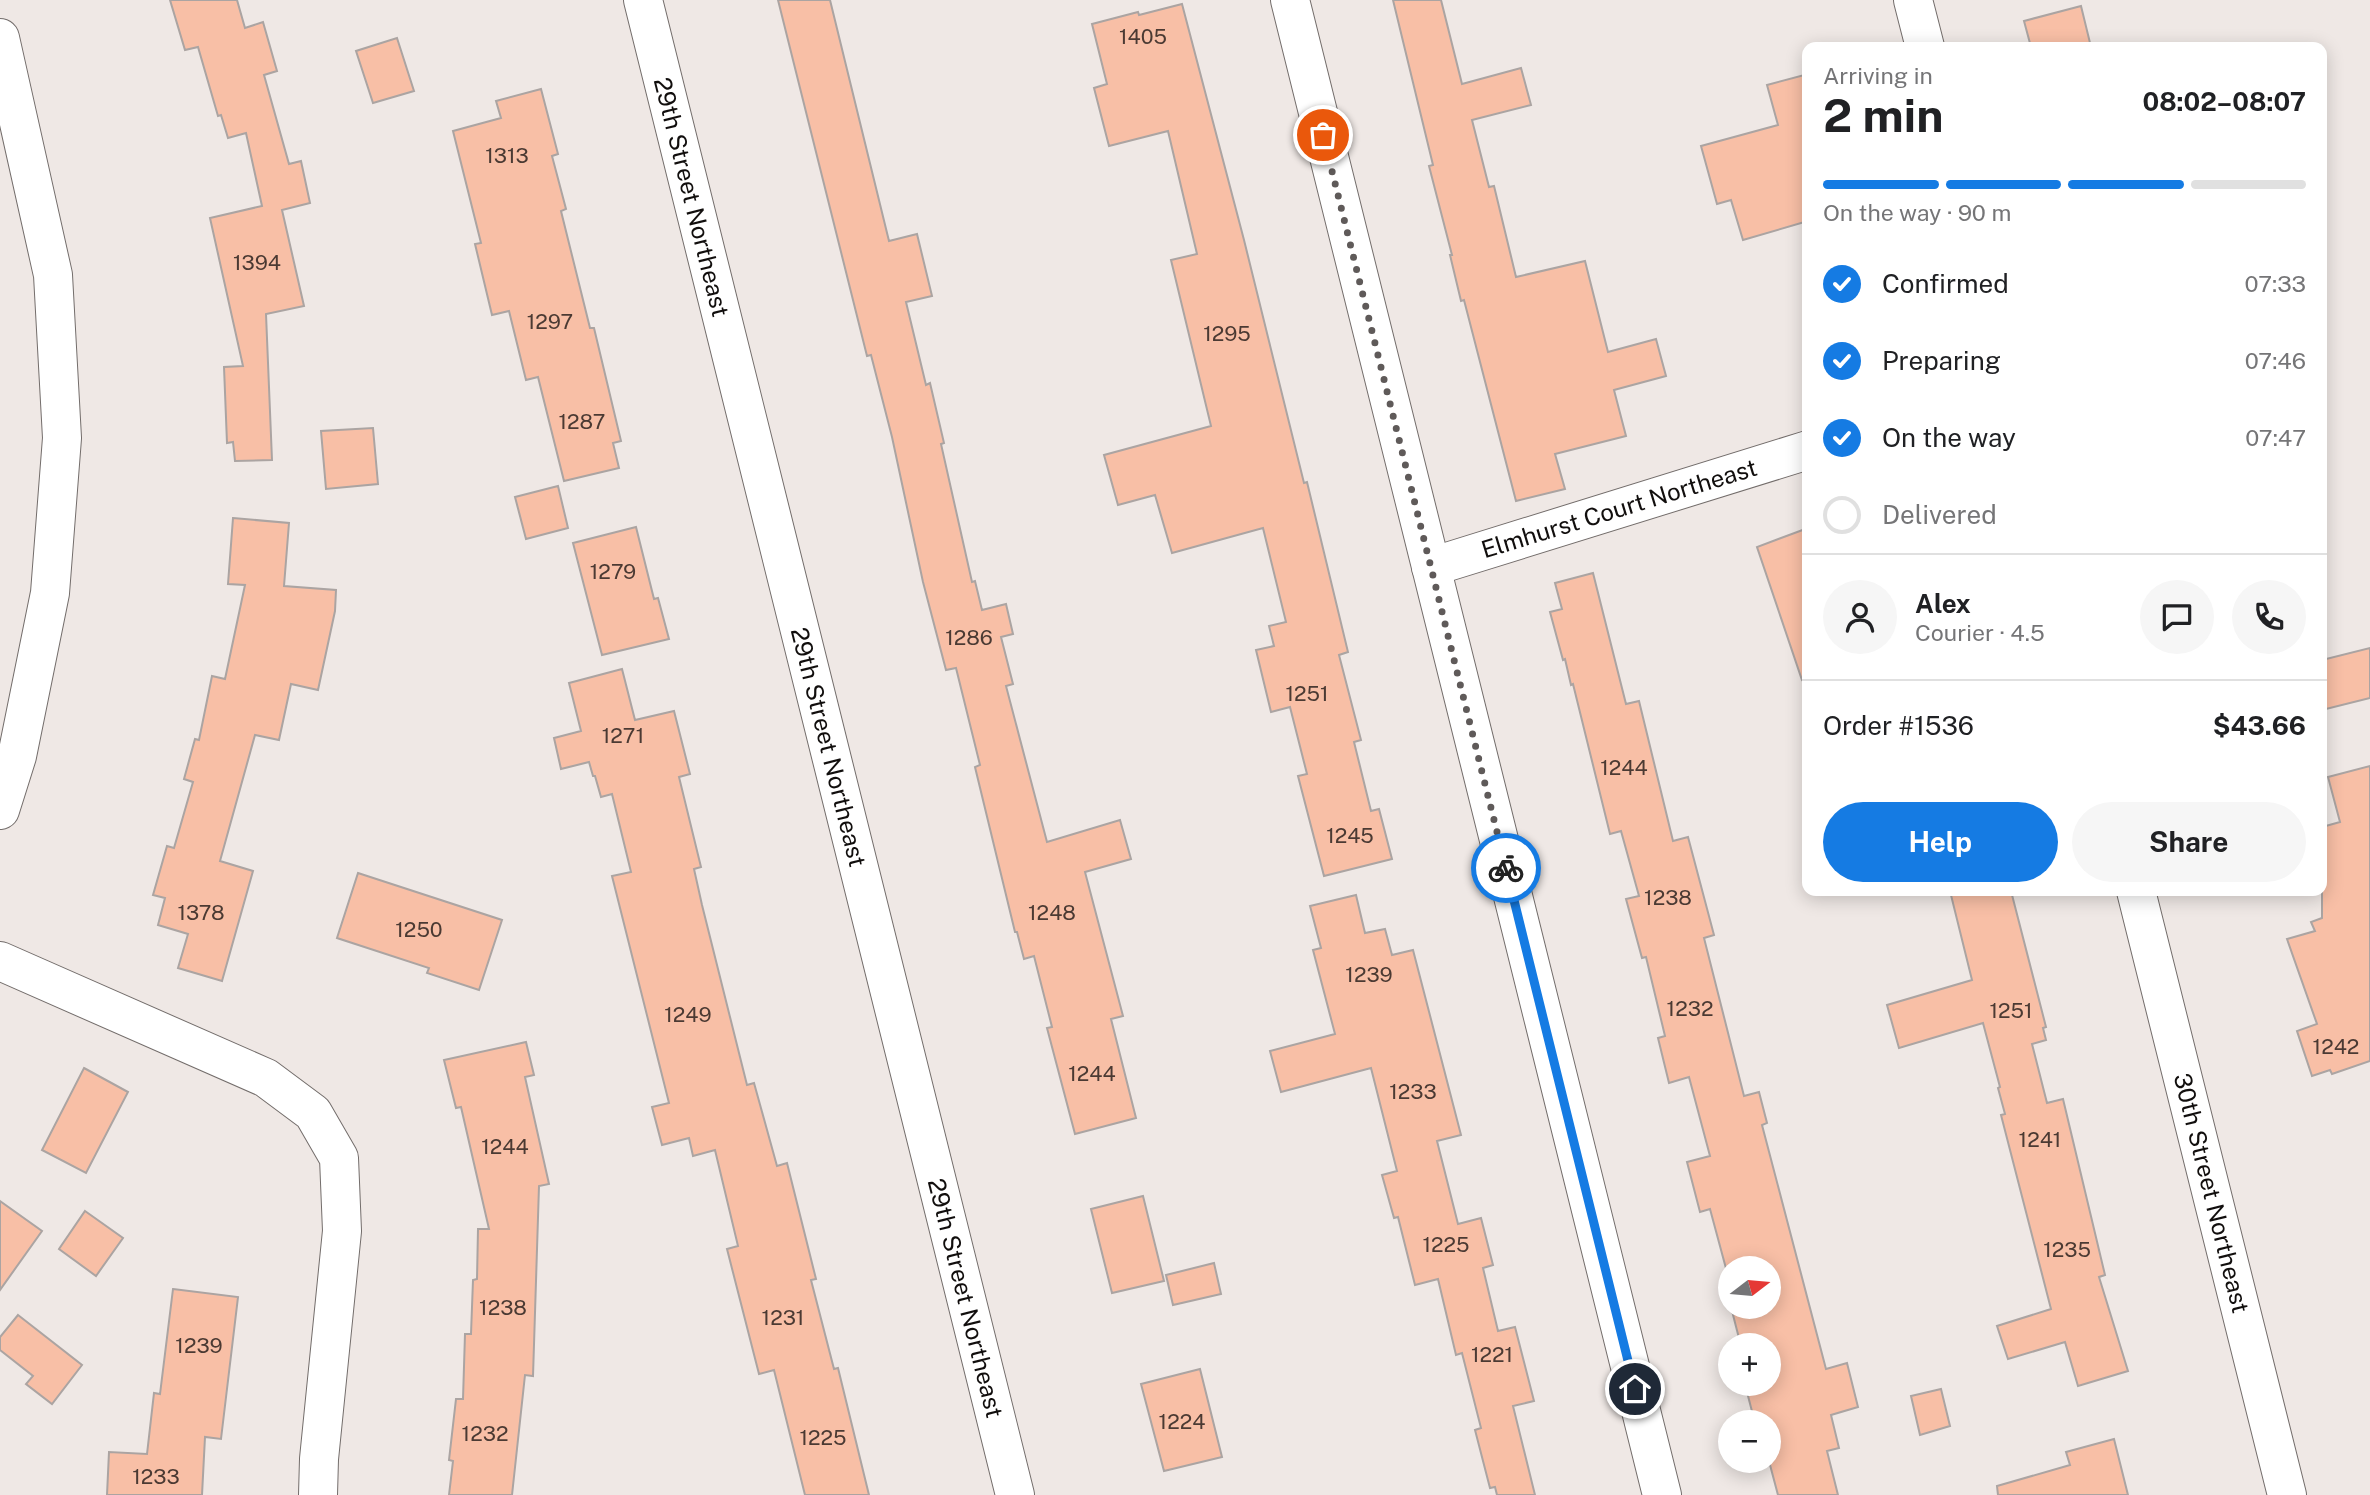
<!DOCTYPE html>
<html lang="en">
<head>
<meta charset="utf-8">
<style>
  :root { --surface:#fff; --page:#f6f6f6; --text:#202124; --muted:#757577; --line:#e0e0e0; --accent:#157be3 }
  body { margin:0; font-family:"Public Sans",sans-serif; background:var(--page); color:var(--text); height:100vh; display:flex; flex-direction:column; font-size:26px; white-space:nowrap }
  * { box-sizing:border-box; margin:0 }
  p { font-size:23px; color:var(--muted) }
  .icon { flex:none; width:38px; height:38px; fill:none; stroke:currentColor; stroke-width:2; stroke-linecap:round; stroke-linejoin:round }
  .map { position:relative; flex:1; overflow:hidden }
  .panel { position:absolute; left:1802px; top:42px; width:525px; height:854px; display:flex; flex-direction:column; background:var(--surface); border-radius:14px; box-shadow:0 4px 18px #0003 }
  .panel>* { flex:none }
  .needle { width:46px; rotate:74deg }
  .tools { position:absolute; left:1718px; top:1256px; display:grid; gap:14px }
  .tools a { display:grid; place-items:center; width:63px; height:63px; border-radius:50%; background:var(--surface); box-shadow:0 4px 18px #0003; font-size:35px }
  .pin { position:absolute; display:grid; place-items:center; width:60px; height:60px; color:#fff; margin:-30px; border:4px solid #fff; border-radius:50%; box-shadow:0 2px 7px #0007 }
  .courier { position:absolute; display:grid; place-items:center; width:70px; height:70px; margin:-35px; border:5px solid #157be3; border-radius:50%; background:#fff; color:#222; box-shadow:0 2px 9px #0007 }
  .summary em { font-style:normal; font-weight:700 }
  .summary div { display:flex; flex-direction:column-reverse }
  .summary { display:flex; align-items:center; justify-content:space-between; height:119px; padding:0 21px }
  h1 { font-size:46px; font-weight:700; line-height:52px }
  .bar { display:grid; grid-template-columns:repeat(4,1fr); gap:10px 7px; align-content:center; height:84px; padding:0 21px }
  .bar i { height:9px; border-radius:5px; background:var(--line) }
  .bar .active { background:var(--accent) }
  .bar p { grid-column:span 4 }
  .line { display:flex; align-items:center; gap:18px; padding:0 21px; border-top:2px solid var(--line) }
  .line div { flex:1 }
  .round { display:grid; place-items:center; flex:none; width:74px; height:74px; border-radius:37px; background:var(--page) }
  ol { padding:0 21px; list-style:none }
  li { display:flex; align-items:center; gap:21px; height:77px }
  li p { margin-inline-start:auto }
  li .icon { padding:7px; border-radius:50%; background:var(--accent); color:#fff; stroke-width:4 }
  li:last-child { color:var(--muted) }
  li i { width:38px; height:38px; border:4px solid var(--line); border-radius:50% }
  .button { display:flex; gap:14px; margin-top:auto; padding:14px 21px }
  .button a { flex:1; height:80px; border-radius:42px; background:var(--accent); color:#fff; font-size:28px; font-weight:700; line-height:80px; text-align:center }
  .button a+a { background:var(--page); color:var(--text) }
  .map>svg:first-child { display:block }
  .building { fill:#f8bfa6; stroke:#aba4a2; stroke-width:2 }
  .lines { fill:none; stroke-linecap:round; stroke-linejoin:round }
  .minor-casing { stroke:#736d6b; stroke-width:40 }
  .secondary-casing { stroke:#736d6b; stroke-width:40 }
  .minor { stroke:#fff; stroke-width:38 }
  .secondary { stroke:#fff; stroke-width:38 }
  .done { stroke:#5f5a59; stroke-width:7; stroke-dasharray:0 12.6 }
  .route { stroke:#157be3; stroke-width:9 }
  .labels { text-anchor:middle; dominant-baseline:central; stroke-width:7; stroke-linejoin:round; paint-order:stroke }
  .number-label { font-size:21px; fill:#4b3a33 }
  .street-label { font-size:24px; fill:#110e0d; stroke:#fff }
</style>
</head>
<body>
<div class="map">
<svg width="2370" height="1495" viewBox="0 0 2370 1495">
  <rect width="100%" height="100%" fill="#efe8e5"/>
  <g class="building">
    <polygon points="170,0 237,0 245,28 263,22 277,71 264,75 289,164 301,161 310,203 282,210 304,306 266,314 272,460 235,461 233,442 227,443 224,367 243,366 210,218 262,206 246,133 228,138 221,115 218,116 198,47 185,50"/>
    <polygon points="778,0 830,0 889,241 917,234 932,296 906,302 926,385 930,383 944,443 941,444 972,582 975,581 982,610 1006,604 1013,634 1001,637 1013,684 1006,686 1047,842 1120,820 1131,859 1085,872 1123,1016 1111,1019 1136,1118 1075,1134 1047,1028 1052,1027 1034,956 1024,959 1017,932 1015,932 975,767 980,765 956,668 946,670 923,582 892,437 871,355 867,356"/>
    <polygon points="1393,0 1441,0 1462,84 1521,68 1531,105 1472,120 1489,187 1494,186 1516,277 1585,261 1608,352 1656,339 1666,376 1614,390 1626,436 1555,454 1565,489 1516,501 1464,300 1461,301 1450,255 1452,255 1429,166 1433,165"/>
    <polygon points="1182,4 1244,240 1304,483 1307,482 1348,652 1339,655 1361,740 1354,742 1371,811 1379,809 1392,859 1324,876 1298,776 1307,774 1290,707 1271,712 1256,650 1274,646 1269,626 1286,622 1263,528 1172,553 1155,495 1118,505 1104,455 1211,426 1171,260 1197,254 1168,131 1109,146 1094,88 1107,84 1092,24 1138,12 1139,15"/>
    <polygon points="2081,6 2091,47 2031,47 2024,21"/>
    <polygon points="397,38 414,91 373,103 356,51"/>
    <polygon points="1808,74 1808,221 1743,240 1731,200 1717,204 1701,146 1778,125 1767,85"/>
    <polygon points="541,89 558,154 552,156 566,209 561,211 590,328 594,328 621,441 613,443 619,468 564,481 538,377 526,380 509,311 492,315 475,244 481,243 453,131 501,118 496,101"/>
    <polygon points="373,428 378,484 326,489 321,431"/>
    <polygon points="558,486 568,528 526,539 515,497"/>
    <polygon points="233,518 289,523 284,586 336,590 335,611 318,690 291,684 279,740 255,735 220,861 253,871 222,981 178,968 188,934 158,925 165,898 153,895 167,846 174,848 193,782 184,779 195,739 199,740 212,676 225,679 245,585 228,584"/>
    <polygon points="636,527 654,599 658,598 669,639 602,655 573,543"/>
    <polygon points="1808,528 1808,679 1802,680 1757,547"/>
    <polygon points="1593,573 1626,704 1639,701 1673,841 1688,837 1714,935 1704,938 1744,1096 1759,1092 1767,1123 1762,1125 1826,1369 1847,1363 1858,1407 1831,1415 1839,1448 1827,1451 1838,1495 1778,1495 1769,1461 1769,1423 1755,1423 1747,1392 1753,1391 1751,1384 1769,1384 1769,1346 1741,1346 1731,1307 1769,1307 1769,1269 1731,1269 1731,1287 1710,1209 1700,1212 1687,1162 1710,1156 1689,1077 1669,1083 1658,1038 1665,1036 1646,957 1642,958 1626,899 1639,896 1621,831 1610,834 1573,684 1571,685 1565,659 1563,660 1550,612 1562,609 1555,583"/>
    <polygon points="2370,648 2370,698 2322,710 2322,660"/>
    <polygon points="622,669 635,720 674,711 690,774 679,777 701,867 694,869 702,905 747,1085 754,1083 777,1166 787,1163 816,1279 811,1280 834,1369 838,1368 869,1495 805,1495 774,1370 759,1374 727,1249 738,1246 715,1150 693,1156 689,1138 662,1145 652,1107 669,1103 612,876 631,872 612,794 601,797 595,776 593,776 589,762 561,769 554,738 581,731 569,683"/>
    <polygon points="2370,766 2370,1061 2332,1074 2330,1070 2312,1076 2297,1031 2317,1024 2287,939 2315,931 2311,922 2322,918 2322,827 2340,822 2328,777"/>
    <polygon points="358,873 502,920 479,990 427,973 429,968 337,938"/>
    <polygon points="1950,891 2011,891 2046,1027 2043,1028 2046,1040 2032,1044 2047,1103 2063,1099 2105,1275 2099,1277 2128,1371 2078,1386 2065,1342 2008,1359 1997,1326 2051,1309 2001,1115 2005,1114 1998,1088 2000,1087 1983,1023 1899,1048 1887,1005 1972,980"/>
    <polygon points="1356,895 1365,933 1385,929 1392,955 1413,950 1461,1135 1437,1141 1458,1224 1481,1218 1493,1265 1483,1268 1498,1331 1515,1327 1534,1401 1513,1406 1535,1495 1497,1495 1495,1487 1490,1488 1475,1430 1481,1428 1462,1353 1456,1355 1438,1279 1415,1285 1398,1217 1394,1218 1382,1175 1397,1171 1371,1068 1281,1092 1270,1051 1335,1034 1313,950 1321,948 1310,906"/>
    <polygon points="526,1042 534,1075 525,1077 549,1184 539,1186 533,1376 525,1375 512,1495 449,1495 453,1461 449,1460 456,1399 463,1399 465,1334 471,1334 473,1280 477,1279 478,1229 489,1229 461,1107 456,1108 444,1060"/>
    <polygon points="84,1068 128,1092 86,1173 42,1150"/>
    <polygon points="1143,1196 1164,1281 1112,1293 1091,1209"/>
    <polygon points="0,1201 42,1231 0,1290"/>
    <polygon points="85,1211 123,1238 96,1276 59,1249"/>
    <polygon points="1214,1263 1221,1294 1173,1305 1166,1275"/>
    <polygon points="173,1289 238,1297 221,1439 205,1437 202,1495 107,1495 109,1452 147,1454 154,1393 160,1394"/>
    <polygon points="18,1315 82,1365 52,1404 26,1384 33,1376 0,1350 0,1337"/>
    <polygon points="1200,1369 1222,1457 1164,1471 1141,1384"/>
    <polygon points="1941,1389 1950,1426 1920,1435 1911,1396"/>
    <polygon points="2114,1439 2128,1495 1998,1495 1997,1486 2070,1465 2066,1452"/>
  </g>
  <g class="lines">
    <defs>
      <g id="minor">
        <polyline points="1290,0 1662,1495"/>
        <polyline points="1913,0 1925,47"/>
        <polyline points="0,38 53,275 62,438 50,593 17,756 0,810"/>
        <polyline points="1431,567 1808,450"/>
        <polyline points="2136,891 2287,1495"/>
        <polyline points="0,961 266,1078 313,1113 339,1158 342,1231 319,1459 318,1495"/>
      </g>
      <polyline id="secondary" points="643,0 1015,1495"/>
    </defs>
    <use href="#minor" class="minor-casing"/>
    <use href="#secondary" class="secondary-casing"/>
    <use href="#minor" class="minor"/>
    <use href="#secondary" class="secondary"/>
  </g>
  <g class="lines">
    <polyline class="done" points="1323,135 1506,868"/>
    <polyline class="route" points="1506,868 1635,1389"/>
  </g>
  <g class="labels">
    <g class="number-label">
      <text x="1143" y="36">1405</text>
      <text x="507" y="155">1313</text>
      <text x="257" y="262">1394</text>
      <text x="550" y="321">1297</text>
      <text x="1227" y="333">1295</text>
      <text x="582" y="421">1287</text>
      <text x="613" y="571">1279</text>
      <text x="969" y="637">1286</text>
      <text x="1307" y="693">1251</text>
      <text x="623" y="735">1271</text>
      <text x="1624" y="767">1244</text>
      <text x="1350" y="835">1245</text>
      <text x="1668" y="897">1238</text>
      <text x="201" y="912">1378</text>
      <text x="1052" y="912">1248</text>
      <text x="419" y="929">1250</text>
      <text x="1369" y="974">1239</text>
      <text x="1690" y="1008">1232</text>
      <text x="2011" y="1010">1251</text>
      <text x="688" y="1014">1249</text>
      <text x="2336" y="1046">1242</text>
      <text x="1092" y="1073">1244</text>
      <text x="1413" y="1091">1233</text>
      <text x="2040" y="1139">1241</text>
      <text x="505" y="1146">1244</text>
      <text x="1446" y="1244">1225</text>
      <text x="2067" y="1249">1235</text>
      <text x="503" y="1307">1238</text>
      <text x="783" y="1317">1231</text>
      <text x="199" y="1345">1239</text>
      <text x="1492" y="1354">1221</text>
      <text x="1182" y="1421">1224</text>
      <text x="485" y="1433">1232</text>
      <text x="823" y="1437">1225</text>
      <text x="156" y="1476">1233</text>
    </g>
    <g class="street-label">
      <text transform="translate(692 197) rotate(76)">29th Street Northeast</text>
      <text transform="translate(1619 508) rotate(-17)">Elmhurst Court Northeast</text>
      <text transform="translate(829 747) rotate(76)">29th Street Northeast</text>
      <text transform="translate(2212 1193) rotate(76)">30th Street Northeast</text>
      <text transform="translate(966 1298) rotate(76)">29th Street Northeast</text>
    </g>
  </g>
</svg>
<div class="tools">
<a><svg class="needle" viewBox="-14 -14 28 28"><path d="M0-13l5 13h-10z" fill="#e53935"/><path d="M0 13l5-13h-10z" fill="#757577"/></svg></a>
<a>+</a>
<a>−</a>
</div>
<div class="pin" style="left:1323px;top:135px;background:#ea580c"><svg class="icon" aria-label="bag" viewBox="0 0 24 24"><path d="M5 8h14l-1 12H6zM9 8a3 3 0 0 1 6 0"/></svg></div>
<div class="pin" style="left:1635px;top:1389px;background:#1f2937"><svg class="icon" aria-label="home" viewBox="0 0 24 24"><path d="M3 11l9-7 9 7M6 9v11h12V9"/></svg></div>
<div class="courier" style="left:1506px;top:868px"><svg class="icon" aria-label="bike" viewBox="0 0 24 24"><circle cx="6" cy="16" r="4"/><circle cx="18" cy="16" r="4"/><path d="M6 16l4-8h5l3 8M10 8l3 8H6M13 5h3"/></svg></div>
<section class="panel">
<div class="summary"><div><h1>2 min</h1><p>Arriving in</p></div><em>08:02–08:07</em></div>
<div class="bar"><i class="active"></i><i class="active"></i><i class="active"></i><i></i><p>On the way · 90 m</p></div>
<ol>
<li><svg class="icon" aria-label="check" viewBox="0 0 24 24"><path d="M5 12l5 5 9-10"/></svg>Confirmed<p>07:33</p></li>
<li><svg class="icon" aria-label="check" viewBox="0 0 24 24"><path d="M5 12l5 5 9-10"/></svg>Preparing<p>07:46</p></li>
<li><svg class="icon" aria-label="check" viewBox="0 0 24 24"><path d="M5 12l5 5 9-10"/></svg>On the way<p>07:47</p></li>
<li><i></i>Delivered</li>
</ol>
<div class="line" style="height:126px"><a class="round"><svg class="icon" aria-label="person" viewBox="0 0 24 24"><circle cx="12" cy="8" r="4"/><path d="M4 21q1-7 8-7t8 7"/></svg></a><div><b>Alex</b><p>Courier · 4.5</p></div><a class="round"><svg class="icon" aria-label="chat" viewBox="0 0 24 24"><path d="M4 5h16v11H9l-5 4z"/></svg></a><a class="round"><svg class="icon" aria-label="phone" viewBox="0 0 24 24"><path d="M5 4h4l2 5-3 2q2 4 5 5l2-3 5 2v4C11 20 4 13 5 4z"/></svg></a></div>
<div class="line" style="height:91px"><div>Order #1536</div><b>$43.66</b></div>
<div class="button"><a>Help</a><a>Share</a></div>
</section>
</div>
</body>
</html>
